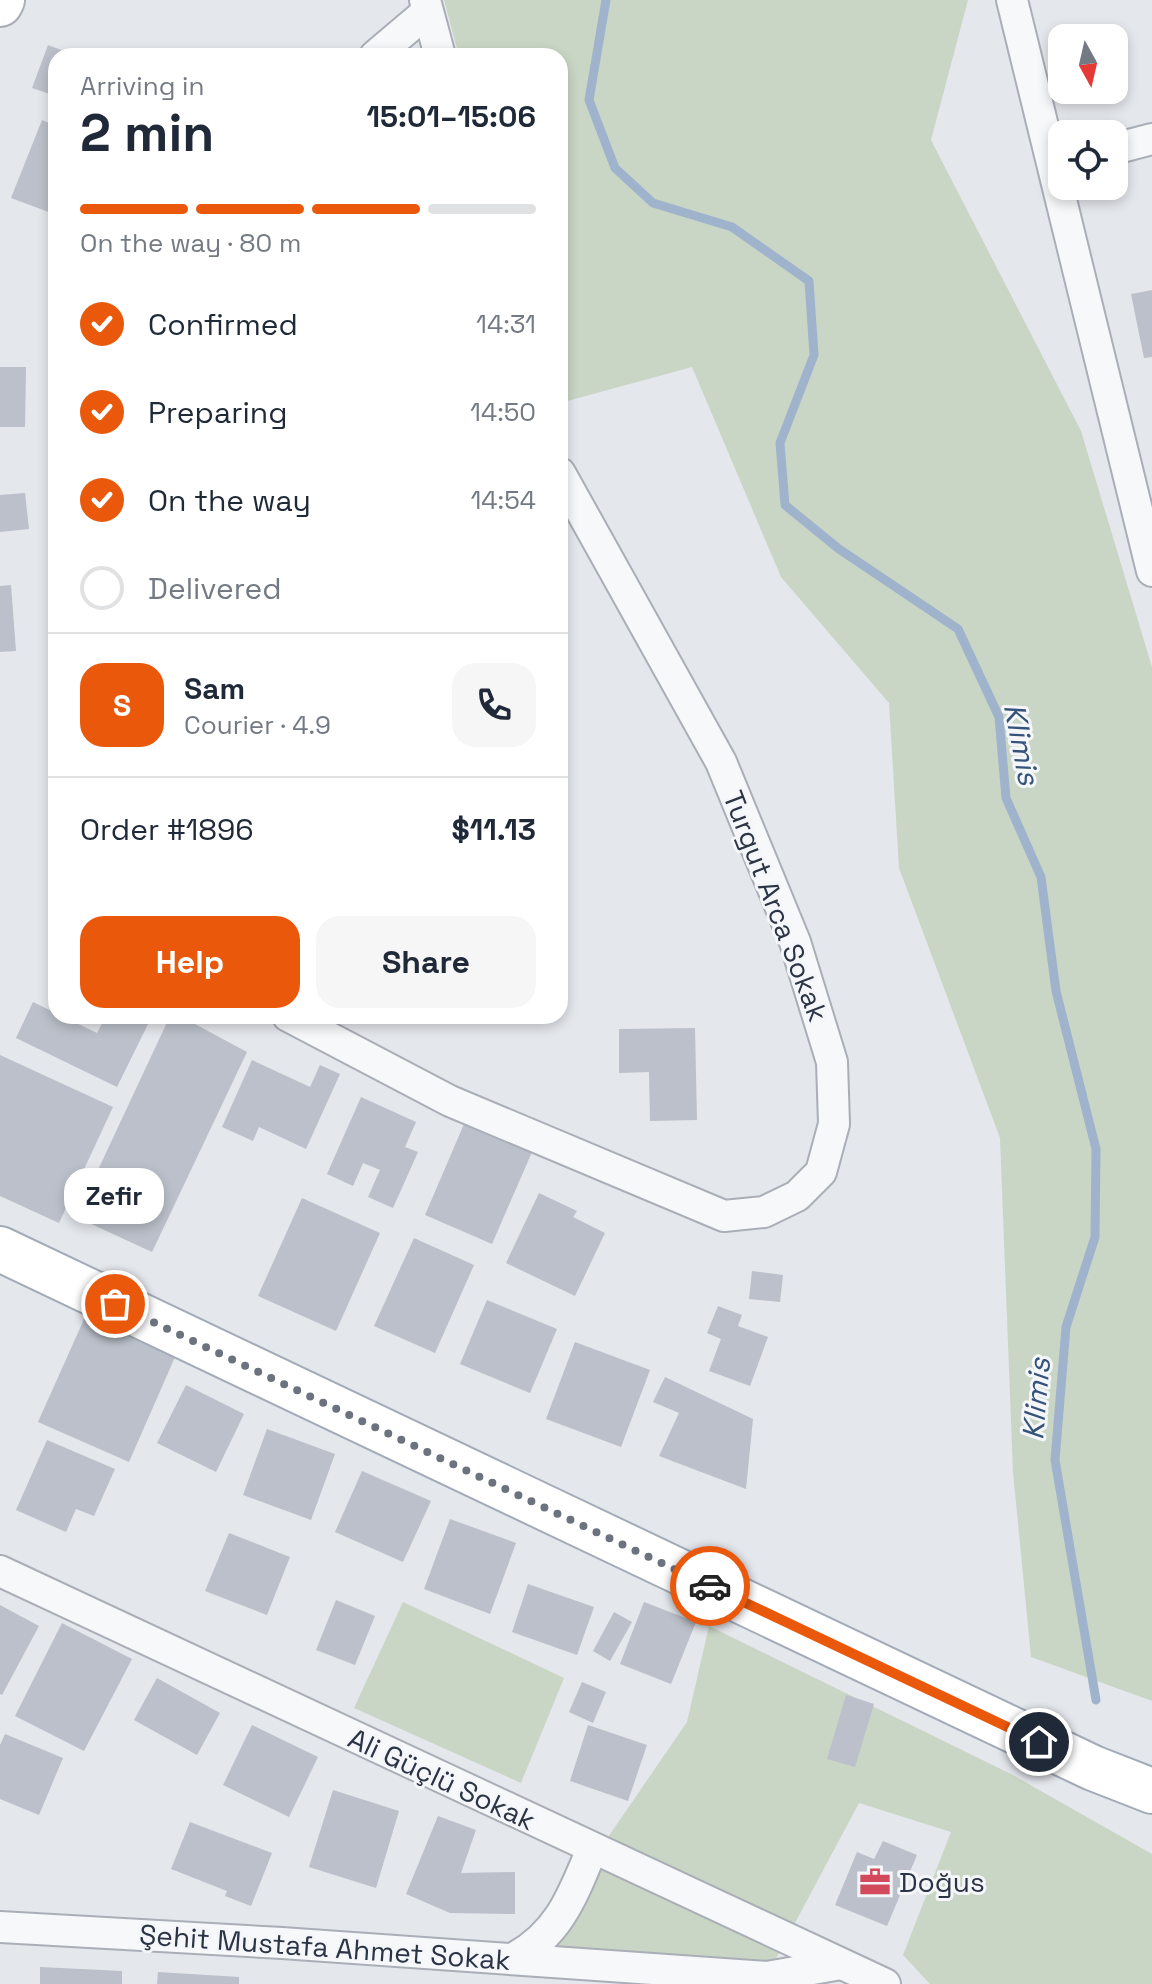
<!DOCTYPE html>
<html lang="en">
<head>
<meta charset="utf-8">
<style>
  :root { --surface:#fff; --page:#f6f6f7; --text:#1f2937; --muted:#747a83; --line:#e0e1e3; --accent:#ea580c }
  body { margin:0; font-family:"Space Grotesk",sans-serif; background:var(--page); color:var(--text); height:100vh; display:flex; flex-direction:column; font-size:30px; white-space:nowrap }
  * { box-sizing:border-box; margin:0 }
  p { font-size:26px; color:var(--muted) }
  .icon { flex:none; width:44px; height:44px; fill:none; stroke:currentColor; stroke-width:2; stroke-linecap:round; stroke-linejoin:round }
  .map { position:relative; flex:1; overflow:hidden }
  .details { position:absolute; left:48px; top:48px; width:520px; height:976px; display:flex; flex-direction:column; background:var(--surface); border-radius:24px; box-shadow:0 4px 12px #0003 }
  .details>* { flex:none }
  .needle { width:52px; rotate:172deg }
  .tools { position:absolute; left:1048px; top:24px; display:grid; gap:16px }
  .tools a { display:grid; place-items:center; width:80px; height:80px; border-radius:16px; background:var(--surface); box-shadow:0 4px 12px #0003; font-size:40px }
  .pin { position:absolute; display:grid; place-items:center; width:68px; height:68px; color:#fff; margin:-34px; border:4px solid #fff; border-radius:50%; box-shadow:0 2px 8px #0007 }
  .courier { position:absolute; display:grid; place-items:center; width:80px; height:80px; margin:-40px; border:6px solid #ea580c; border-radius:50%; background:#fff; color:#222; box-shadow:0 2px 10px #0007 }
  .bubble { position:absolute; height:56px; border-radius:24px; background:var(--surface); box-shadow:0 4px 12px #0003; font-size:26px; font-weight:700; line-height:56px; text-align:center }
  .headline em { font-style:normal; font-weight:700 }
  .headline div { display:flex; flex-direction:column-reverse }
  .headline { display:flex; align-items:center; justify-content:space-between; height:136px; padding:0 32px }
  h1 { font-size:52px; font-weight:700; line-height:60px }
  .bar { display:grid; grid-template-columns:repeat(4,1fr); gap:12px 8px; align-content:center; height:96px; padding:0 32px }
  .bar i { height:10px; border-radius:6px; background:var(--line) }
  .bar .active { background:var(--accent) }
  .bar p { grid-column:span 4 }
  .line { display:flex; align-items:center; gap:20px; padding:0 32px; border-top:2px solid var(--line) }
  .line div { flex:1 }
  .round { display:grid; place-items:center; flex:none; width:84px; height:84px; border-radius:24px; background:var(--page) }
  ol { padding:0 32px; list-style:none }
  li { display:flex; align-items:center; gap:24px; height:88px }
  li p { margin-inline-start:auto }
  li .icon { padding:8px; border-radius:50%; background:var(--accent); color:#fff; stroke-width:4 }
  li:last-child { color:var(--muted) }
  li i { width:44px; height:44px; border:4px solid var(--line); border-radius:50% }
  .cta { display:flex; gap:16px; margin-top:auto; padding:16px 32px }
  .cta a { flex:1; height:92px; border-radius:24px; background:var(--accent); color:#fff; font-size:32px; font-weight:700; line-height:92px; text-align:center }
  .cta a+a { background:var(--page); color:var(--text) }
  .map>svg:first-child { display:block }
  .green { fill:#c9d6c5 }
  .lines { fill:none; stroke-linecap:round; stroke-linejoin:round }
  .stream { stroke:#9fb4cc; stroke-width:9 }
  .building { fill:#bbc0ca }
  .street-casing { stroke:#a9aeb7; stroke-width:34 }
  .secondary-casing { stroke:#a9aeb7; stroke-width:48 }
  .primary-casing { stroke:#a3abb8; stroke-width:48 }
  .street { stroke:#f7f8fa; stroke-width:30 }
  .secondary { stroke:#fff; stroke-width:44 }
  .primary { stroke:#fff; stroke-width:44 }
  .done { stroke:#6c737f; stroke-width:8; stroke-dasharray:0 14.4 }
  .route { stroke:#ea580c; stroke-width:10 }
  .labels { text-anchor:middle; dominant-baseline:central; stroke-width:6; stroke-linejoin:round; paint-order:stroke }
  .street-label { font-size:28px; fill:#2b3445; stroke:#f4f6f9 }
  .poi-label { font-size:28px; fill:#2b3445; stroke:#f4f6f9; text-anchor:start }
  .water-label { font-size:30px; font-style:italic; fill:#34527a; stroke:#f4f6f9 }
</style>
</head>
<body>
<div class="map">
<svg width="1152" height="1984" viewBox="0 0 1152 1984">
  <rect width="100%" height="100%" fill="#e4e7ec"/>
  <g class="green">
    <polygon points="444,0 968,0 931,140 1081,431 1152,667 1152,1701 1031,1657 1013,1472 1000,1138 899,868 889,703 781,577 692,367 560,403 560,56 459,56"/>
    <polygon points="403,1602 564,1678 521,1783 354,1708"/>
    <polygon points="709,1626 1011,1774 1152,1854 1152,1984 930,1984 903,1955 951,1832 859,1803 772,1966 532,1948 687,1722"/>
  </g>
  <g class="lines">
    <polyline class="stream" points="606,0 589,100 615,168 653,203 732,227 809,281 814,355 780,443 785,505 839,549 958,629 999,717 1006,798 1041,877 1056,991 1096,1149 1095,1237 1066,1327 1055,1460 1096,1700"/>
  </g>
  <g class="building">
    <polygon points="48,45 77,56 56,56 56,96 32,88"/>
    <polygon points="42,120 56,126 54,214 11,198"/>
    <polygon points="1152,290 1152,357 1144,358 1131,294"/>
    <polygon points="52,360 56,360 56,436 53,436"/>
    <polygon points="0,367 26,367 25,427 0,427"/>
    <polygon points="25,493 29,529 0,532 0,495"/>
    <polygon points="11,585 16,651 0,652 0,586"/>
    <polygon points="33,1002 97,1033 106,1016 151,1018 117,1087 16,1038"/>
    <polygon points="170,1016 180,1016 247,1052 152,1252 76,1217"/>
    <polygon points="695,1028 697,1120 650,1121 649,1072 619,1073 619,1029"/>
    <polygon points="0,1055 113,1107 59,1223 0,1196"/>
    <polygon points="252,1060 310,1087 320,1065 340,1074 306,1149 259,1127 253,1141 222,1127"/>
    <polygon points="361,1097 416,1122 405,1147 418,1152 393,1208 368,1197 380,1170 363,1163 353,1186 327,1174"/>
    <polygon points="464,1124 532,1152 492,1244 425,1215"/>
    <polygon points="539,1193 577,1211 573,1217 605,1233 575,1296 506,1263"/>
    <polygon points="302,1198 380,1233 336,1331 258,1296"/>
    <polygon points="414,1238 474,1265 435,1353 374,1326"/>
    <polygon points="752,1271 783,1275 780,1302 749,1299"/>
    <polygon points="487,1300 557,1329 530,1393 460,1364"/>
    <polygon points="718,1306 742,1315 738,1326 768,1337 750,1386 709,1371 721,1339 707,1333"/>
    <polygon points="85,1317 175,1357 129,1462 38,1422"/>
    <polygon points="575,1342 650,1370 621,1447 546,1419"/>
    <polygon points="665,1377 753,1419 746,1489 659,1456 679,1413 653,1402"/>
    <polygon points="186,1385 244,1414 216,1472 157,1443"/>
    <polygon points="267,1429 335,1454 311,1520 243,1495"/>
    <polygon points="47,1440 115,1469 94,1516 76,1509 66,1532 16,1510"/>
    <polygon points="362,1471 431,1501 403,1562 335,1532"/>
    <polygon points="450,1519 516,1543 490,1614 424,1589"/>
    <polygon points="229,1533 290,1557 267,1615 205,1591"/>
    <polygon points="528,1584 594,1607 577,1655 512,1632"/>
    <polygon points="336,1600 375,1616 355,1665 316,1650"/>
    <polygon points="644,1602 696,1622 671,1684 620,1664"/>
    <polygon points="0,1605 39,1626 2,1695 0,1694"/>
    <polygon points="614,1612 632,1622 610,1661 593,1651"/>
    <polygon points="62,1623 132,1659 84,1751 15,1716"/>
    <polygon points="157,1678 220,1713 197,1755 134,1720"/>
    <polygon points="582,1682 606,1692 593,1723 569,1712"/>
    <polygon points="846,1695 874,1704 855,1767 827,1759"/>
    <polygon points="252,1725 318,1757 289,1817 223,1785"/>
    <polygon points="588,1725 647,1745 628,1801 570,1781"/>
    <polygon points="5,1734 63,1758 39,1815 0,1799 0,1745"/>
    <polygon points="333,1790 399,1811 376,1888 309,1867"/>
    <polygon points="438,1816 476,1830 461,1873 515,1872 515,1914 450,1913 406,1894"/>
    <polygon points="190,1822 272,1853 251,1906 225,1896 227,1891 171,1869"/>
    <polygon points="883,1841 917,1855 887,1926 835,1905 857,1852 874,1859"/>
    <polygon points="40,1967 122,1971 122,1984 40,1984"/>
    <polygon points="158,1972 239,1977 239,1984 157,1984"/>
  </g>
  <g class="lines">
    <defs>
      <g id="street">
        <polyline points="425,0 440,56"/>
        <polyline points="1012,0 1152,571"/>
        <polyline points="375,56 427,12"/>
        <polyline points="1114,149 1152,139"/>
        <polyline points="288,1016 450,1101 724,1216 764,1212 797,1196 821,1172 834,1124 832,1062 795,942 721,762 560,473"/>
        <polyline points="0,1571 885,1984"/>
        <polyline points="0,1927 282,1943 767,1977 841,1964"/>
        <path d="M 512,1959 C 559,1935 573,1895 592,1849"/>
      </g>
      <polyline id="secondary" points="0,4 2,0"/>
      <polyline id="primary" points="0,1249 1093,1768 1152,1791"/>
    </defs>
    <use href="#street" class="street-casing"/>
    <use href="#secondary" class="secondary-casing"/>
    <use href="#primary" class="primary-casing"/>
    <use href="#street" class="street"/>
    <use href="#secondary" class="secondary"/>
    <use href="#primary" class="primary"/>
  </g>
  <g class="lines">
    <polyline class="done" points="115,1304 710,1586"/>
    <polyline class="route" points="710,1586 1039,1742"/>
  </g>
  <defs>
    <symbol id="office-bare" viewBox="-9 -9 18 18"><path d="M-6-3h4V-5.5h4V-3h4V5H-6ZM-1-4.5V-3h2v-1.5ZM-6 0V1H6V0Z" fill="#d1495b" stroke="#f4f6f9" stroke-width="2.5" paint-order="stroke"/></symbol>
  </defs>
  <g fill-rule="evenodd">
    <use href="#office-bare" x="853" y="1860" width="44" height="44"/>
  </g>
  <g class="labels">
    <g class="street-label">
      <text transform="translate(776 906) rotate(69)">Turgut Arca Sokak</text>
      <text transform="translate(442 1779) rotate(25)">Ali Güçlü Sokak</text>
      <text transform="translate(325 1947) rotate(4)">Şehit Mustafa Ahmet Sokak</text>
    </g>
    <g class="poi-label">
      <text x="899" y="1882">Doğus</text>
    </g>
    <g class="water-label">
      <text transform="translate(1022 744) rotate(79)">Klimis</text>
      <text transform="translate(1036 1399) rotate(-85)">Klimis</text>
    </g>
  </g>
</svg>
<div class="tools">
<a><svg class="needle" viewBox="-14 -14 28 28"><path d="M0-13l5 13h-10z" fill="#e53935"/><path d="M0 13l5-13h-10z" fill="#747a83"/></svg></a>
<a><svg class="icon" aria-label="locate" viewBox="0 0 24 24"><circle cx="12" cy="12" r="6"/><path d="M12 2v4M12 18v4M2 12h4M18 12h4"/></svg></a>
</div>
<div class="pin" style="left:115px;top:1304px;background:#ea580c"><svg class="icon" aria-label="bag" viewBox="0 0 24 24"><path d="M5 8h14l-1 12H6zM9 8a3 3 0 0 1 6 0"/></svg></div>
<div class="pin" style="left:1039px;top:1742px;background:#1f2937"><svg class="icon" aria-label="home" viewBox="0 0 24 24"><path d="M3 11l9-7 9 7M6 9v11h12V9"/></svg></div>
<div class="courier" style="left:710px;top:1586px"><svg class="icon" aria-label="car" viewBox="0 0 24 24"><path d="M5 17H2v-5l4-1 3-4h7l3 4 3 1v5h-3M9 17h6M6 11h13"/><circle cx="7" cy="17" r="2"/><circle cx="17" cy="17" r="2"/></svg></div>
<div class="bubble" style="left:64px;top:1168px;width:100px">Zefir</div>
<section class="details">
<div class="headline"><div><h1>2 min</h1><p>Arriving in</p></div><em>15:01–15:06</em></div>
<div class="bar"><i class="active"></i><i class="active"></i><i class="active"></i><i></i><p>On the way · 80 m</p></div>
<ol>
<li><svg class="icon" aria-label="check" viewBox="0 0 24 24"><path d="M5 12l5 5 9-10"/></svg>Confirmed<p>14:31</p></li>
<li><svg class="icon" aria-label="check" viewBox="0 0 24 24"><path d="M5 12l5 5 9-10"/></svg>Preparing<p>14:50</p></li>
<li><svg class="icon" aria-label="check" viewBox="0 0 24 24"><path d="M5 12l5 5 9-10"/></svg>On the way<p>14:54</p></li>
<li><i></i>Delivered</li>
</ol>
<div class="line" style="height:144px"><b class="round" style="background:var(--accent);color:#fff">S</b><div><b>Sam</b><p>Courier · 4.9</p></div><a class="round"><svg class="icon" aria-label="phone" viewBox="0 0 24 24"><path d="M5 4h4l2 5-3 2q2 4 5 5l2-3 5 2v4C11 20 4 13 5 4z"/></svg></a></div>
<div class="line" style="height:104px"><div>Order #1896</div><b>$11.13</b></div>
<div class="cta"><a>Help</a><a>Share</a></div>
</section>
</div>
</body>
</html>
